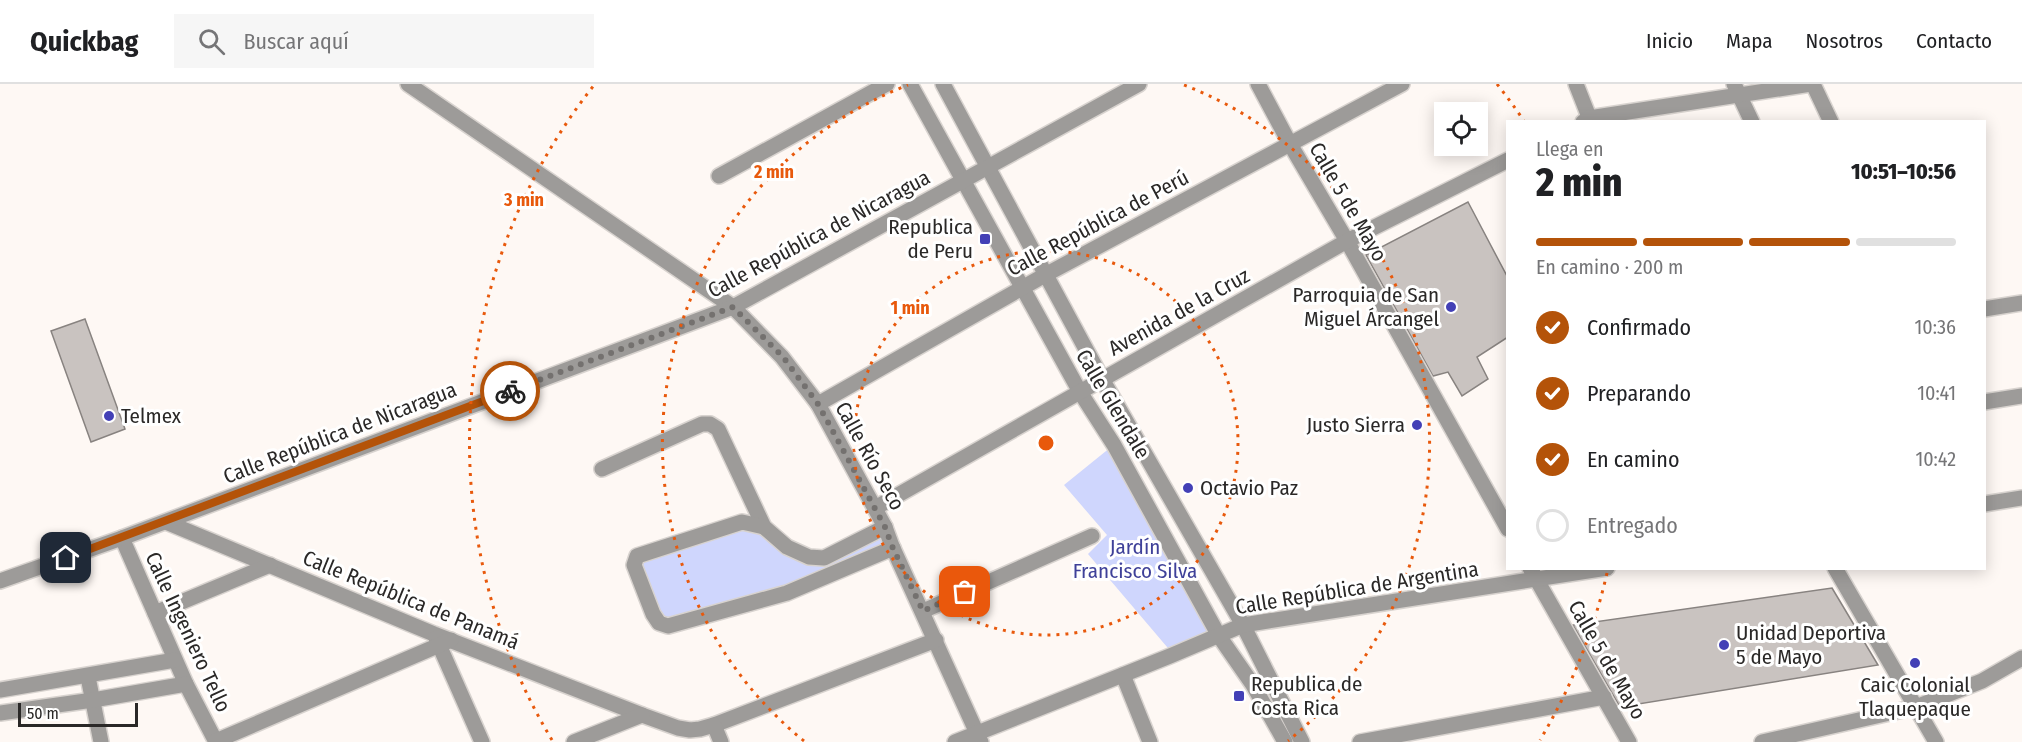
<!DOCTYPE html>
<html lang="es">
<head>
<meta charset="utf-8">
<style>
  :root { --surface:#fff; --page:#f6f6f6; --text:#202124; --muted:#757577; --line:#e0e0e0; --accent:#b45309 }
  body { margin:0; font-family:"Fira Sans Condensed",sans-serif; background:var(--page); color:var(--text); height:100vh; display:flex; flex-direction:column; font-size:22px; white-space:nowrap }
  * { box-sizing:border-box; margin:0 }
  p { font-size:20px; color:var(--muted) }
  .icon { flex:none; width:33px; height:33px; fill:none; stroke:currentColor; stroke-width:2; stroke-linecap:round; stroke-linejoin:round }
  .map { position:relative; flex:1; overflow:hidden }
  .side { position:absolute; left:1506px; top:36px; width:480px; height:450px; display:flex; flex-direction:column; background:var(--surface); border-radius:0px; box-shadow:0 3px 15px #0003 }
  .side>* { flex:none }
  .buttons { position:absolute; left:1434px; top:18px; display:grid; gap:12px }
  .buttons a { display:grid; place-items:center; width:54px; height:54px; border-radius:0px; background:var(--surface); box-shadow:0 3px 15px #0003; font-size:30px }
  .scale { position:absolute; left:18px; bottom:15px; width:120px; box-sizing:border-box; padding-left:6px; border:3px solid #2a2827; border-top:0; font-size:16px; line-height:21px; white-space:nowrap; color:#2a2827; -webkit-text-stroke:4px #fff; paint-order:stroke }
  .pin { position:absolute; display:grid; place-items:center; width:51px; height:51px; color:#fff; margin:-26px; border-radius:12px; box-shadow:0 3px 9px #0006 }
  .courier { position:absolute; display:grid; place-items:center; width:60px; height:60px; margin:-30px; border:4px solid #b45309; border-radius:50%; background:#fff; color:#222; box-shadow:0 2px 8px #0007 }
  .overview em { font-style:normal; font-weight:800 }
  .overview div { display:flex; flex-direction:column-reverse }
  .overview { display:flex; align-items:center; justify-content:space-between; height:102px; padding:0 30px }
  h1 { font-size:39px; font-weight:800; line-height:45px }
  .bar { display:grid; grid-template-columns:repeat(4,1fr); gap:9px 6px; align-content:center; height:72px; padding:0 30px }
  .bar i { height:8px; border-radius:4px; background:var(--line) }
  .bar .selected { background:var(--accent) }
  .bar p { grid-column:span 4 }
  ol { padding:0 30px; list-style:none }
  li { display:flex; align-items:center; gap:18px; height:66px }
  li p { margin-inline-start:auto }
  li .icon { padding:6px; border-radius:50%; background:var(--accent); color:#fff; stroke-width:4 }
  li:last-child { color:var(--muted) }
  li i { width:33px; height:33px; border:3px solid var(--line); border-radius:50% }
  header { display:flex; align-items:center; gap:36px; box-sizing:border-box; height:84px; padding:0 30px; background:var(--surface); border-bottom:2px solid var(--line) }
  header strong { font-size:28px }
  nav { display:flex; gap:33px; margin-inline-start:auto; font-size:21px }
  .search { width:420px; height:54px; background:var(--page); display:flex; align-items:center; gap:15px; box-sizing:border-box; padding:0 21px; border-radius:0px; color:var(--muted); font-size:22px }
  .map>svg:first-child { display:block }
  .green { fill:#cfd6fd }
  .building { fill:#c9c3c0; stroke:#888380; stroke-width:1.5 }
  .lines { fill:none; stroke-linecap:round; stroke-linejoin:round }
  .minor-casing { stroke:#d8d3cf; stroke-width:18 }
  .minor { stroke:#9d9b99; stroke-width:15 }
  .done { stroke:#74716f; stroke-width:6; stroke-dasharray:0 10.8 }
  .route { stroke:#b45309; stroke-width:8 }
  .ring { fill:none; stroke:#e8590c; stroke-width:3; stroke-dasharray:3 6 }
  .poi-dot { fill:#4340b6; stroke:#fff; stroke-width:2 }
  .labels { text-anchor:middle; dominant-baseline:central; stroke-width:6; stroke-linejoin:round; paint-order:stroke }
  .street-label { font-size:21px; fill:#2a2827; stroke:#fff }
  .poi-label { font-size:21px; fill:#2a2827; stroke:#fff; text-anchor:start }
  .park-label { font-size:21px; fill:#3f4199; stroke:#fff }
  .centre { fill:#e8590c; stroke:#fff; stroke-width:3 }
  .ring-label { font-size:18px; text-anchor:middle; font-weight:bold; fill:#e8590c; stroke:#fff; stroke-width:6; stroke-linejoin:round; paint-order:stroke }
</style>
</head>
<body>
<header>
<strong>Quickbag</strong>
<div class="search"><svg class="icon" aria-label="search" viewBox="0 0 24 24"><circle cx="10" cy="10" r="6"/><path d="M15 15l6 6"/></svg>Buscar aquí</div>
<nav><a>Inicio</a><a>Mapa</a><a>Nosotros</a><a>Contacto</a></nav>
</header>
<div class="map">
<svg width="2022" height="658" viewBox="0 0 2022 658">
  <rect width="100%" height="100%" fill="#fef8f4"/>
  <g class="green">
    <polygon points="1111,363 1215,552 1173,570 1088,470 1107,451 1064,401"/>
    <polygon points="742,438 809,473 887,448 892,462 829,487 668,542 653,530 637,472"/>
  </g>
  <g class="building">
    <polygon points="1468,118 1508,194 1508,253 1477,273 1488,295 1462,312 1448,288 1433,292 1366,171"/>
    <polygon points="85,235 125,345 91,358 51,247"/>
    <polygon points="1832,504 1878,581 1620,623 1573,541"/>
  </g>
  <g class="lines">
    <defs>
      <g id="minor">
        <polyline points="408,0 733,223 782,273 818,320 885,443 892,462 981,658"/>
        <polyline points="910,0 1080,308 1114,361 1219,552 1253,601 1285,658"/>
        <polyline points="943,0 1102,295 1243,541 1302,658"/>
        <polyline points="1258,0 1290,60 1347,157 1508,445"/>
        <polyline points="1576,0 1591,38"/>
        <polyline points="1734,0 1752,38"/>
        <polyline points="1813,0 1831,38"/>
        <polyline points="1583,38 1589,34 1811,0"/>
        <polyline points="719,92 887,0"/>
        <polyline points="1984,225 2022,219"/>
        <polyline points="1984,318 2022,312"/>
        <polyline points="818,320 1045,191 1402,0"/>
        <polyline points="602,385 702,340 710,340 718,345 764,443 787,463 809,473 824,474 885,443"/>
        <polyline points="1984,420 2022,414"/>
        <polyline points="875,424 1347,157 1508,76"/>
        <polyline points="166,438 434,550 642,631 678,644 690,646 700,645 714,641 936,556"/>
        <polyline points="764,443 742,438 637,472 634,481 653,530 659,539 668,542 787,509 893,464"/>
        <polyline points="122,454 186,600 216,658"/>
        <polyline points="1530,484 1629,658"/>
        <polyline points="1835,484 1936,658"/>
        <polyline points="0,497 122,454 733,223 1139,0"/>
        <polyline points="923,527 1092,452"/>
        <polyline points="155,529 270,481"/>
        <polyline points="436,554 482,658"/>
        <polyline points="1123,591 1150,658"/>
        <polyline points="88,593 101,658"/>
        <polyline points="0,606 175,576"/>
        <polyline points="0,629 93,616 186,600"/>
        <polyline points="714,641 721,658"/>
        <polyline points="216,657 451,556"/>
        <polyline points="574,658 642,631"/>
        <polyline points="955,658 1170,572 1243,541 1607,484"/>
        <polyline points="1360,658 1604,613"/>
        <polyline points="1762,658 1916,623 1982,597 2022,574"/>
      </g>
    </defs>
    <use href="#minor" class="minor-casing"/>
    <use href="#minor" class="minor"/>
  </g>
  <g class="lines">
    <polyline class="done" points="510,307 733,223 783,273 818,320 885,443 892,462 923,527 965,508"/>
    <polyline class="route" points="66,474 510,307"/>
  </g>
  <g class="ring">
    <circle cx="1046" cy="359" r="192"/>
    <path d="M804 657A384 384 0 0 1 908 1M1184 1A384 384 0 0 1 1288 657"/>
    <path d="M1607 489A576 576 0 0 1 1540 656M552 656A576 576 0 0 1 595 0M1497 0A576 576 0 0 1 1524 37"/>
  </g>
  <g class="poi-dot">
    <rect x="979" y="149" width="12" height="12" rx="3"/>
    <circle cx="1451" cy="223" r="6"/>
    <circle cx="109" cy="332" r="6"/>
    <circle cx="1417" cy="341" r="6"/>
    <circle cx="1188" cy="404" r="6"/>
    <circle cx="1724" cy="561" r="6"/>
    <circle cx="1915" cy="579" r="6"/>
    <rect x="1233" y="606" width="12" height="12" rx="3"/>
  </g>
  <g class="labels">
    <g class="street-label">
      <text transform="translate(1348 118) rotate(60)">Calle 5 de Mayo</text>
      <text transform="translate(1098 139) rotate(-28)">Calle República de Perú</text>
      <text transform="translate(819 150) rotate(-28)">Calle República de Nicaragua</text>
      <text transform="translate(1179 228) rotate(-29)">Avenida de la Cruz</text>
      <text transform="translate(1113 320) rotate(59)">Calle Glendale</text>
      <text transform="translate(340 349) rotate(-21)">Calle República de Nicaragua</text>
      <text transform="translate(870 372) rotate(61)">Calle Río Seco</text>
      <text transform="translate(1357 504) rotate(-9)">Calle República de Argentina</text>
      <text transform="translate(411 516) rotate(22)">Calle República de Panamá</text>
      <text transform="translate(188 548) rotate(65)">Calle Ingeniero Tello</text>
      <text transform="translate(1607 576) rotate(60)">Calle 5 de Mayo</text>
    </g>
    <g class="poi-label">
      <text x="973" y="143" text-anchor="end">Republica<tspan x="973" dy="24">de Peru</tspan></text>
      <text x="1439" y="211" text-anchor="end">Parroquia de San<tspan x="1439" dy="24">Miguel Árcangel</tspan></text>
      <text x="121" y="332">Telmex</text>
      <text x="1405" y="341" text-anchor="end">Justo Sierra</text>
      <text x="1200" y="404">Octavio Paz</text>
      <text x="1736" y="549">Unidad Deportiva<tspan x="1736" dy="24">5 de Mayo</tspan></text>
      <text x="1251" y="600">Republica de<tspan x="1251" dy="24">Costa Rica</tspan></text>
      <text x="1915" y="601" text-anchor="middle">Caic Colonial<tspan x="1915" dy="24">Tlaquepaque</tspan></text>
    </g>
    <g class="park-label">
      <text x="1135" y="463">Jardín<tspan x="1135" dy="24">Francisco Silva</tspan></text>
    </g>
  </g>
  <circle cx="1046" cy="359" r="9" class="centre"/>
  <g class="ring-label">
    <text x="774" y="94">2 min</text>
    <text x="524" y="122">3 min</text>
    <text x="910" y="230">1 min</text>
  </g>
</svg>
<div class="buttons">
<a><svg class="icon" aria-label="locate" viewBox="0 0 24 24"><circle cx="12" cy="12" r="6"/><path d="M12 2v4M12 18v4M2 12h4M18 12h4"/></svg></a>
</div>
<div class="scale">50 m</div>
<div class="pin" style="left:965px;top:508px;background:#ea580c"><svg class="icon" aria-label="bag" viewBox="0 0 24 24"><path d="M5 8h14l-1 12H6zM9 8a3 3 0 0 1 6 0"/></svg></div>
<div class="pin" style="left:66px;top:474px;background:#1f2937"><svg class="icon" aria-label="home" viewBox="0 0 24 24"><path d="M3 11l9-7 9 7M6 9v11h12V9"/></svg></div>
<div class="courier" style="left:510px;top:307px"><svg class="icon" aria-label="bike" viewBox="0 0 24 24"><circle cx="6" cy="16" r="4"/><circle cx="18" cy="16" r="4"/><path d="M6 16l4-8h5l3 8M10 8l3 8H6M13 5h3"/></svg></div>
<section class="side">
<div class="overview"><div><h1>2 min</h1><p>Llega en</p></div><em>10:51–10:56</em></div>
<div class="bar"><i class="selected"></i><i class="selected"></i><i class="selected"></i><i></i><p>En camino · 200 m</p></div>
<ol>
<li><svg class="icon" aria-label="check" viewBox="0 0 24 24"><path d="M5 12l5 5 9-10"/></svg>Confirmado<p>10:36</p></li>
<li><svg class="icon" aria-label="check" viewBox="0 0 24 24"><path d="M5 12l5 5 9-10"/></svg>Preparando<p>10:41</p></li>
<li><svg class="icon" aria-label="check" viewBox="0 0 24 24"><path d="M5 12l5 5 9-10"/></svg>En camino<p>10:42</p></li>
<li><i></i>Entregado</li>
</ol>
</section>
</div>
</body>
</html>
